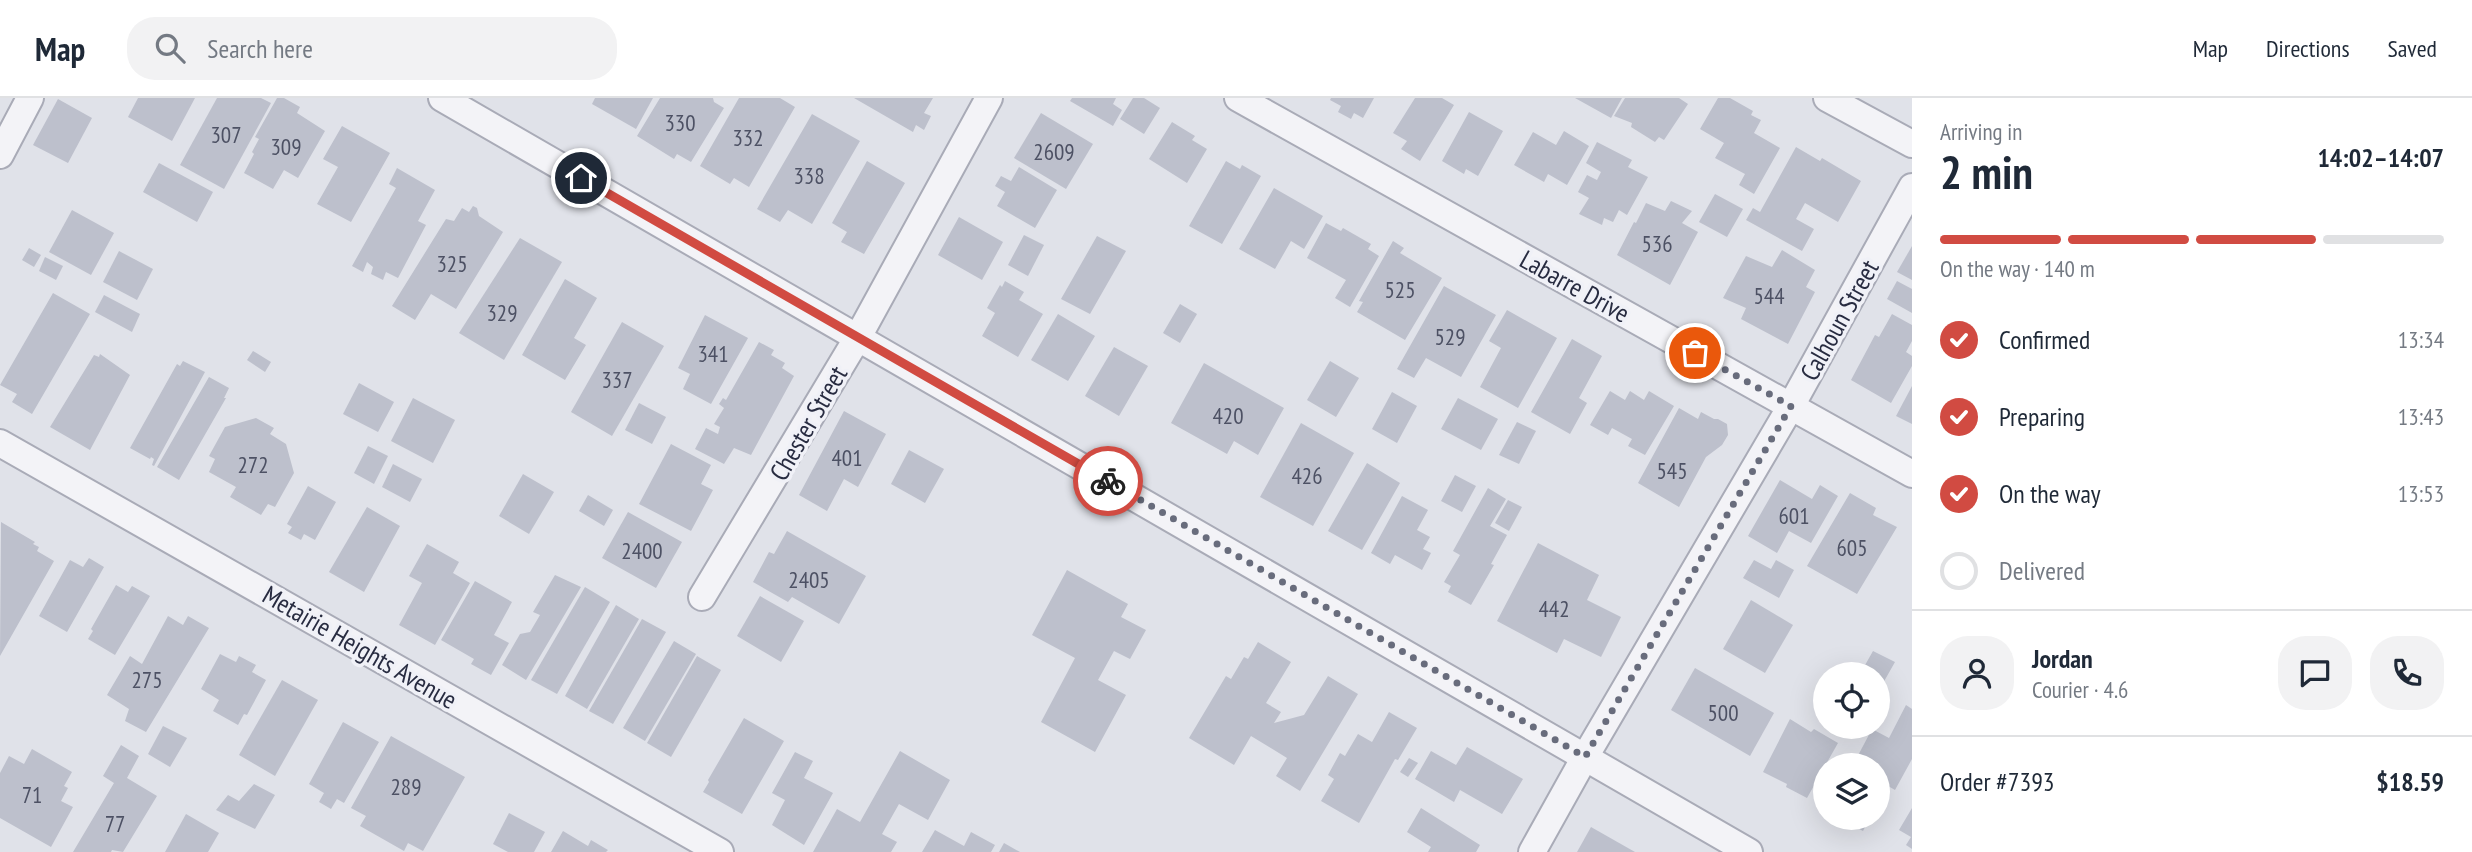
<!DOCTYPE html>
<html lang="en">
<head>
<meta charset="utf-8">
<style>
  :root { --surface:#fff; --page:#f2f2f3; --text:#1f2937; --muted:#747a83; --line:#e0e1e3; --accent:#d14b42 }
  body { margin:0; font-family:"PT Sans Narrow",sans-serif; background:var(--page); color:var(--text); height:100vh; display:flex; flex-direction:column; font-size:26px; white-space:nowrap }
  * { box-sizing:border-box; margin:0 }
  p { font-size:23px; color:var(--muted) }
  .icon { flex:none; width:38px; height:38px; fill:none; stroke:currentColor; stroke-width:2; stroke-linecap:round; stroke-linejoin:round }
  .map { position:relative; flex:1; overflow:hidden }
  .details { display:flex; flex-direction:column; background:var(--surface); width:560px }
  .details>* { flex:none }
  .tools { position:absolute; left:1813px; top:564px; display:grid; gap:14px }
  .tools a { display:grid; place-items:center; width:77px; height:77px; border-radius:50%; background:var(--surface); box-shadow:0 7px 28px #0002; font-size:35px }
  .pin { position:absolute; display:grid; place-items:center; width:60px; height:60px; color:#fff; margin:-30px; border:4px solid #fff; border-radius:50%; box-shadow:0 2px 7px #0007 }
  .courier { position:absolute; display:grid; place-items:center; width:70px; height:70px; margin:-35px; border:5px solid #d14b42; border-radius:50%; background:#fff; color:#222; box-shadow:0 2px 9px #0007 }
  .summary em { font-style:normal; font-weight:700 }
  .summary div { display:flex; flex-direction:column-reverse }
  .summary { display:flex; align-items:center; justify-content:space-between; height:119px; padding:0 28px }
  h1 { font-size:46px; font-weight:700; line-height:52px }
  .bar { display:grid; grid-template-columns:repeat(4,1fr); gap:10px 7px; align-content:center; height:84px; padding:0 28px }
  .bar i { height:9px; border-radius:5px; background:var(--line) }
  .bar .on { background:var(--accent) }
  .bar p { grid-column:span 4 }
  .line { display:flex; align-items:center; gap:18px; padding:0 28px; border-top:2px solid var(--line) }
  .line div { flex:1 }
  .round { display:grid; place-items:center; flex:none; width:74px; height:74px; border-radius:28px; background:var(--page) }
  ol { padding:0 28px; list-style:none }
  li { display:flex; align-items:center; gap:21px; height:77px }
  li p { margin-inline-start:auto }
  li .icon { padding:7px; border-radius:50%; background:var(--accent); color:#fff; stroke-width:4 }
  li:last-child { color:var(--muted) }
  li i { width:38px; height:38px; border:4px solid var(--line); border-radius:50% }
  header { display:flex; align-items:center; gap:42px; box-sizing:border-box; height:98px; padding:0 35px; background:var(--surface); border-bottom:2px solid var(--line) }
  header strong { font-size:33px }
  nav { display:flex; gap:38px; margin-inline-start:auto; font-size:24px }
  .search { width:490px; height:63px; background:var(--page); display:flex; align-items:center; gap:18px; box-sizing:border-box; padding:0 24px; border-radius:28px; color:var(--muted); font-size:26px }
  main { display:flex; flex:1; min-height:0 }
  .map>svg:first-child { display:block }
  .building { fill:#bdc0cc }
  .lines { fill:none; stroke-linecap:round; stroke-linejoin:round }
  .minor-casing { stroke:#a9abb7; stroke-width:30 }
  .minor { stroke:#f3f3f7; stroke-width:26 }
  .done { stroke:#686c7c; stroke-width:7; stroke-dasharray:0 12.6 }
  .route { stroke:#d14b42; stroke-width:9 }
  .labels { text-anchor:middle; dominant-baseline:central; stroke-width:7; stroke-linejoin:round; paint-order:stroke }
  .number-label { font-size:23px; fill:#4d5164 }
  .street-label { font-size:26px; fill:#282c41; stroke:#f0f1f7 }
</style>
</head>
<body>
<header>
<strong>Map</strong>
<div class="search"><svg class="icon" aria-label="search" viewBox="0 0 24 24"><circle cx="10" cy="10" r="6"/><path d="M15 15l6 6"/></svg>Search here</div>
<nav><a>Map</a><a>Directions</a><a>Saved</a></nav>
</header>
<main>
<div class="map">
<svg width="1912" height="754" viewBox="0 0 1912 754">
  <rect width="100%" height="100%" fill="#e0e2e9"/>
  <g class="building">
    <polygon points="138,0 195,0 172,43 128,19"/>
    <polygon points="217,0 261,0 271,5 224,91 180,67"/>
    <polygon points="277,0 284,0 300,9 297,15 325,33 298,80 284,72 273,91 244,75 254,56 252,54 259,41 255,39"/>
    <polygon points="595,0 653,0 636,31 592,6"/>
    <polygon points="660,0 713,0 714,4 724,10 691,64 677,56 674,61 637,38"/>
    <polygon points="739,0 780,0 795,9 749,89 734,80 730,86 700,68"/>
    <polygon points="854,0 933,0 924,15 931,18 924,32 916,27 913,34"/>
    <polygon points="1072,0 1116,0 1113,6 1122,12 1113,28 1070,3"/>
    <polygon points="1133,0 1144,0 1160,10 1144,36 1120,21"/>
    <polygon points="1331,0 1374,0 1363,20 1354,15 1351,21 1338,14 1341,8 1330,2"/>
    <polygon points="1415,0 1442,0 1454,7 1420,63 1401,51 1407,43 1393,35"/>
    <polygon points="1575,0 1622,0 1611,20"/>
    <polygon points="1625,0 1679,0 1688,6 1664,42 1659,39 1655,44 1631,29 1632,25 1614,18"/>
    <polygon points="1718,0 1730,0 1753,13 1751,17 1761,22 1754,35 1780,50 1754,96 1739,87 1745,76 1715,60 1724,45 1700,31"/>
    <polygon points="58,1 92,20 68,65 33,47"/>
    <polygon points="1469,14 1503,33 1478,78 1466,71 1464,76 1442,63"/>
    <polygon points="1041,15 1093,46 1066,91 1014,60"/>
    <polygon points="812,16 860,43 812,126 788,112 780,124 757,111"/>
    <polygon points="1172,24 1195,38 1192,42 1207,51 1187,85 1149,61"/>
    <polygon points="342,28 390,55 351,124 317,106 338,69 323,61"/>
    <polygon points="1564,33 1589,48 1567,87 1548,76 1544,84 1514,67 1533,34 1556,47"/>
    <polygon points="1597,44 1632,62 1628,69 1648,79 1627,117 1619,112 1613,124 1604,120 1602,127 1579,116 1589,100 1578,94 1587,77 1597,82 1601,74 1586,65"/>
    <polygon points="1796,49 1820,63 1822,60 1861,83 1838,124 1805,105 1796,121 1814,131 1802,153 1746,122 1753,110 1760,114"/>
    <polygon points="867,63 905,85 864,156 841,144 847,134 832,125"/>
    <polygon points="1226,63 1240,71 1242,67 1261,78 1222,146 1189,128"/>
    <polygon points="159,65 213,94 197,124 143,94"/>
    <polygon points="1019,69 1057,92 1035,130 997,108 1005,94 995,88 1001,78 1011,83"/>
    <polygon points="397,70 435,92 418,123 426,127 398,180 386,174 383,182 371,176 373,169 367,164 363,174 352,168 396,90 389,86"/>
    <polygon points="1274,90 1323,118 1304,151 1291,143 1275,171 1239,151"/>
    <polygon points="1715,96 1743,111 1727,139 1699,124"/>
    <polygon points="1671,103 1692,113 1682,125 1698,134 1670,187 1617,157 1634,124 1636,125 1646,105 1665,113"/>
    <polygon points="473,108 477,110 479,118 503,134 456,211 431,196 415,222 392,208 446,121 454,123 462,110 469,114"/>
    <polygon points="72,112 114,135 91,177 49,154"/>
    <polygon points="959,119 1003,144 982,182 938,157"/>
    <polygon points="1326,125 1341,133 1343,130 1371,146 1368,151 1379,158 1350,209 1335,200 1346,182 1307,160"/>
    <polygon points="1024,137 1044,147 1028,178 1008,167"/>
    <polygon points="1097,138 1126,153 1090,216 1061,201"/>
    <polygon points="520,140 562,164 504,262 459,235"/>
    <polygon points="1393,143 1404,150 1400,155 1442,180 1405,242 1357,214 1363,204 1359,203"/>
    <polygon points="1912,148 1912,182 1897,174"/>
    <polygon points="29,150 41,157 34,169 22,162"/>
    <polygon points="1782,152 1815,172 1806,189 1815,194 1788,246 1741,221 1746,210 1723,200 1746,158 1772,169"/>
    <polygon points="119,153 153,171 137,202 103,184"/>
    <polygon points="45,159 63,168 56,182 39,173"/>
    <polygon points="565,181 597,200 574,240 586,247 565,282 522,257"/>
    <polygon points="1005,183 1024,194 1019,202 1043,216 1018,259 982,238 995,215 987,210 1000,187 1002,189"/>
    <polygon points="1897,183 1912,191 1912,215 1887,201"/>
    <polygon points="1444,188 1496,217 1461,279 1426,260 1414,280 1397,271"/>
    <polygon points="53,195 90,216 32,316 12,304 17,296 0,287"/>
    <polygon points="104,197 140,216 132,234 95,214"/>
    <polygon points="1180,206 1197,216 1180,245 1163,235"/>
    <polygon points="1507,212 1557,240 1518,310 1480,289 1501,250 1489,243"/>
    <polygon points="1058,216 1095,238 1068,283 1031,262"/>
    <polygon points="1892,216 1912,227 1912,243 1906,254 1912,258 1912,268 1891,305 1851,282 1875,237 1879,239"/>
    <polygon points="705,217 748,240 711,306 683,291 690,276 678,270"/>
    <polygon points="622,224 664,248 612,338 571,314"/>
    <polygon points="1572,241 1602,258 1579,300 1587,305 1570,336 1531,314"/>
    <polygon points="759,244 774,252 771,257 785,265 782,270 794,278 751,357 734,350 724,366 695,351 706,330 718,336 720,329 714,326 724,310 719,306 723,300 726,302"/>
    <polygon points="1114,249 1148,268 1119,318 1085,298"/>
    <polygon points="253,253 271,264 265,274 247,262"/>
    <polygon points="100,256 130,277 90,352 50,329 94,257 99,259"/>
    <polygon points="183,263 205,274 154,368 152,367 154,361 151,359 150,361 130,350 177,266 180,268"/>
    <polygon points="1330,263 1359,280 1336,319 1307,302"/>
    <polygon points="1204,265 1284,310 1258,357 1234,343 1227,356 1171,325"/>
    <polygon points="209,279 229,290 224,300 226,300 179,382 157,369"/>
    <polygon points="359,285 394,304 378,334 343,316"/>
    <polygon points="1912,288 1912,326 1896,318"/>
    <polygon points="1610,293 1625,302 1630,293 1644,302 1649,293 1674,308 1645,357 1628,348 1632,341 1612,330 1608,337 1590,327"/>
    <polygon points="1392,294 1417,308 1397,345 1372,331"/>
    <polygon points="413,300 455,322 433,365 391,343"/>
    <polygon points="1458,300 1498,321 1481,352 1441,331"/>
    <polygon points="639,305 666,319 652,346 625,332"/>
    <polygon points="1679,310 1698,321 1701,314 1714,321 1718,321 1727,326 1728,337 1722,347 1706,359 1679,409 1638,385"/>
    <polygon points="844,313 886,336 858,389 844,381 827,413 799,397"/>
    <polygon points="256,320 274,330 270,336 286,346 294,375 275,409 268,406 261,417 230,399 236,389 209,374 215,361 209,358 225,329"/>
    <polygon points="1517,324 1536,333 1519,366 1499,357"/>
    <polygon points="1301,325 1354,355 1313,428 1260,399"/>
    <polygon points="671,346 711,367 701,386 713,392 691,433 639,406"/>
    <polygon points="368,348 388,358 374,386 354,375"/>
    <polygon points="909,352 944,371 925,405 891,386"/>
    <polygon points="1367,365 1400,385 1362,452 1328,433"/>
    <polygon points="393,366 422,381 410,404 382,389"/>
    <polygon points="523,376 554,394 529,436 499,418"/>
    <polygon points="1455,377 1476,388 1462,414 1441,403"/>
    <polygon points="1780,382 1812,401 1820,387 1838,398 1811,445 1789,433 1777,455 1748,438"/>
    <polygon points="308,388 336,404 315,442 304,436 301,442 288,435 292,429 287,426"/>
    <polygon points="1488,390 1506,401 1490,428 1507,437 1491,466 1494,467 1471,507 1448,494 1451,488 1444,484 1460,457 1453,453"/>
    <polygon points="1850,395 1876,410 1873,417 1897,429 1857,496 1807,468"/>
    <polygon points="588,397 613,412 604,428 579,413"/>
    <polygon points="1402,398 1428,412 1417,432 1430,439 1423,451 1431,455 1422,472 1395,457 1390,466 1371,455"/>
    <polygon points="1508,402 1522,409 1509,433 1495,425"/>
    <polygon points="367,409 400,428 364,494 329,474"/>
    <polygon points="628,414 682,444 656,490 602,460"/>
    <polygon points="1,424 35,444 33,446 39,449 37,453 54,463 0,558"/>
    <polygon points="787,433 866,478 839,526 792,499 788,504 753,484 769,454 774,456"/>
    <polygon points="1538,445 1599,477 1587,502 1621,519 1601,559 1564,541 1557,555 1497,523"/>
    <polygon points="427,446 459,464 453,475 470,485 435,547 399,527 422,485 409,478"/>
    <polygon points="89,460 104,469 67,534 39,518 70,462 83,469"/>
    <polygon points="1754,462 1771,471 1776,462 1794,472 1779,500 1743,480"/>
    <polygon points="1067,472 1128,506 1121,519 1146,532 1130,561 1114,553 1098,582 1126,597 1095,654 1041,624 1075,560 1032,537"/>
    <polygon points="555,477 581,489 526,582 502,567 520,536 530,534 540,517 533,514"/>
    <polygon points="475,483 512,504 494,537 509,545 491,577 471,566 474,561 441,542"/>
    <polygon points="116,487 128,494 132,488 150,498 115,557 88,541 93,533 91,531"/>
    <polygon points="585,489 610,504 557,596 531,582"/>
    <polygon points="760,498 804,523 781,564 737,538"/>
    <polygon points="1751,502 1793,527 1765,575 1723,551"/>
    <polygon points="616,507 639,521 587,611 565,598"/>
    <polygon points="168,518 183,527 188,518 209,530 146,634 125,623 129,611 107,597 130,558 142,566"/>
    <polygon points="642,521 666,534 613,626 589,613"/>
    <polygon points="674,543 696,556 645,643 623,630"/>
    <polygon points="1258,544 1291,564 1266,605 1281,614 1274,625 1304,617 1328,578 1358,596 1300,693 1276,678 1287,660 1251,638 1234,667 1189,640 1226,578 1231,581 1244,559 1248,561"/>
    <polygon points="1873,553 1895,564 1878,594 1878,576 1860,576"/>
    <polygon points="220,556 236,564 239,558 256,567 252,574 266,582 247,617 244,616 238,627 213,613 219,602 201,591"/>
    <polygon points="697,558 721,572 671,659 647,645"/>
    <polygon points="1695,570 1774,615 1750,658 1671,612"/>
    <polygon points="282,582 318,602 275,678 239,657"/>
    <polygon points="1906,607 1912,611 1912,661 1895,692 1888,688 1878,706 1878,667 1853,667 1872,631 1889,640"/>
    <polygon points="1389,614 1417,630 1398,662 1395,661 1359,725 1321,703 1334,681 1328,677 1340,655 1345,658 1358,636 1372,644"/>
    <polygon points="744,620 784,643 742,716 703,694 709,684 708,682"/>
    <polygon points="1790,621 1811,634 1814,631 1838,645 1807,700 1786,689 1787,686 1763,674"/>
    <polygon points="343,624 379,644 344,705 337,701 331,711 319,704 324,695 309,686"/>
    <polygon points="163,628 187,640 170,669 148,656"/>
    <polygon points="391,638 465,679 423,753 408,745 404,753 360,728 366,718 351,710"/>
    <polygon points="121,647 139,658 127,680 157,698 123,754 112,752 111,754 73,754 114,685 103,678"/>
    <polygon points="1467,649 1523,681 1502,716 1460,692 1454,704 1415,681 1431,653 1456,667"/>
    <polygon points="32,651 72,674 64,688 68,690 61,703 73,709 51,749 0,720 0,675 9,658 24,666"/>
    <polygon points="900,653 950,682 928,722 899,706 882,736 897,744 891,754 813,754 837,711 860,724"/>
    <polygon points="795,654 813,663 804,680 833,695 804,747 772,727 785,702 772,695"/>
    <polygon points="1409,660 1418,665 1408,679 1400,674"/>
    <polygon points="254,686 275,697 255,731 216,712 228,697 239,703"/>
    <polygon points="1421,710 1480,747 1476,754 1428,754 1431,749 1407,734"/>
    <polygon points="1912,710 1912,751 1906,747 1911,739 1899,732"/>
    <polygon points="509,715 545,734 534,754 508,754 493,746"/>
    <polygon points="186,716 219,735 208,754 165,754"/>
    <polygon points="1837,719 1870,719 1863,733"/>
    <polygon points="1591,729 1635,754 1577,754"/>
    <polygon points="935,732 964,748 971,734 995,747 991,754 922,754"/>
    <polygon points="563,733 588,748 591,742 608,752 606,754 551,754"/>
    <polygon points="1004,745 1020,754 999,754"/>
  </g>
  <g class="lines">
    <defs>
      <g id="minor">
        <polyline points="442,0 1749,754"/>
        <polyline points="1238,0 1912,376"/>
        <polyline points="1827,0 1912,46"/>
        <polyline points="0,57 30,0"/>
        <polyline points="0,345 720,754"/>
        <polyline points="702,499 858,239 989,0"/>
        <polyline points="1532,754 1585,659 1791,308 1912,89"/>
      </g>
    </defs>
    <use href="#minor" class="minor-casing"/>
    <use href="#minor" class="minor"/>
  </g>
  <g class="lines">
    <polyline class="done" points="1108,383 1585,659 1791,308 1695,255"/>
    <polyline class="route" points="581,80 1108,383"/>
  </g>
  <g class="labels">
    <g class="number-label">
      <text x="680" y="24">330</text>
      <text x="226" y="36">307</text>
      <text x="748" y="39">332</text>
      <text x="286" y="48">309</text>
      <text x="1054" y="53">2609</text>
      <text x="809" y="77">338</text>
      <text x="1657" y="145">536</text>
      <text x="452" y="165">325</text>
      <text x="1400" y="191">525</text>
      <text x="1769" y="197">544</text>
      <text x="502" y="214">329</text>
      <text x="1450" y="238">529</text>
      <text x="713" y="255">341</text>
      <text x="617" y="281">337</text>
      <text x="1228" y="317">420</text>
      <text x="847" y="359">401</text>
      <text x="253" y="366">272</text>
      <text x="1672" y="372">545</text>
      <text x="1307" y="377">426</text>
      <text x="1794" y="417">601</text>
      <text x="1852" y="449">605</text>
      <text x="642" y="452">2400</text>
      <text x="809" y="481">2405</text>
      <text x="1554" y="510">442</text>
      <text x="147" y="581">275</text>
      <text x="1723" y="614">500</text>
      <text x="406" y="688">289</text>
      <text x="32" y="696">71</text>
      <text x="115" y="725">77</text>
    </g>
    <g class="street-label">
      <text transform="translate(1575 188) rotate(29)">Labarre Drive</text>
      <text transform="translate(1839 222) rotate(-61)">Calhoun Street</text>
      <text transform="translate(808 325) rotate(-60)">Chester Street</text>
      <text transform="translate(360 549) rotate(30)">Metairie Heights Avenue</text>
    </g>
  </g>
</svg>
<div class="tools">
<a><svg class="icon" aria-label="locate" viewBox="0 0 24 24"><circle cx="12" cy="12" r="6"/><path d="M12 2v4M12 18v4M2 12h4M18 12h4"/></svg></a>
<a><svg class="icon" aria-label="layers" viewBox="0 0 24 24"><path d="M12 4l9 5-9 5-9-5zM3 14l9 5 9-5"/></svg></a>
</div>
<div class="pin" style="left:1695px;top:255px;background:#ea580c"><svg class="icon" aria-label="bag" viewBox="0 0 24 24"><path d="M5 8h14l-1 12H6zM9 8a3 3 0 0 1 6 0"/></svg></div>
<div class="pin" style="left:581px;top:80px;background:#1f2937"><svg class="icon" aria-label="home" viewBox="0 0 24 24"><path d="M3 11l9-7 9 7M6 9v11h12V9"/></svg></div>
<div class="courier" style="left:1108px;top:383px"><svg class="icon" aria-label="bike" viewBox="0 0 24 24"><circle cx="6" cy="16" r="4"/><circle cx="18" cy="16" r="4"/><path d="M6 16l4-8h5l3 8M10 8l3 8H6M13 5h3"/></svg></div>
</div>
<section class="details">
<div class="summary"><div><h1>2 min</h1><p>Arriving in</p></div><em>14:02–14:07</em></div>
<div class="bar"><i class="on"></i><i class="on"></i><i class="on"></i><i></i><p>On the way · 140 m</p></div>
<ol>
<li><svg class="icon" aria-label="check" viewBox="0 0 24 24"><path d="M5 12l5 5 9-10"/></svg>Confirmed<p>13:34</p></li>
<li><svg class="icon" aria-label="check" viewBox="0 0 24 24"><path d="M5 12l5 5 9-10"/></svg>Preparing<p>13:43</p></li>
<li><svg class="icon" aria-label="check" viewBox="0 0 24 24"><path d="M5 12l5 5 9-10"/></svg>On the way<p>13:53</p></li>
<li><i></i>Delivered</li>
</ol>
<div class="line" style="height:126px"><a class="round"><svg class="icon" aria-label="person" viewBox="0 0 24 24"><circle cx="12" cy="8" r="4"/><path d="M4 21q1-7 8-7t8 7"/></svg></a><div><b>Jordan</b><p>Courier · 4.6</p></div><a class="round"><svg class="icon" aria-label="chat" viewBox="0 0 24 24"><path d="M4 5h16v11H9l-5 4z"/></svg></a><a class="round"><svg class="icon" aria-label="phone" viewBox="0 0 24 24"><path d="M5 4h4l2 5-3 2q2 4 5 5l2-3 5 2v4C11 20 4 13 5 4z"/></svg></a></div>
<div class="line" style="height:91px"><div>Order #7393</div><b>$18.59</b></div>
</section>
</main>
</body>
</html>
